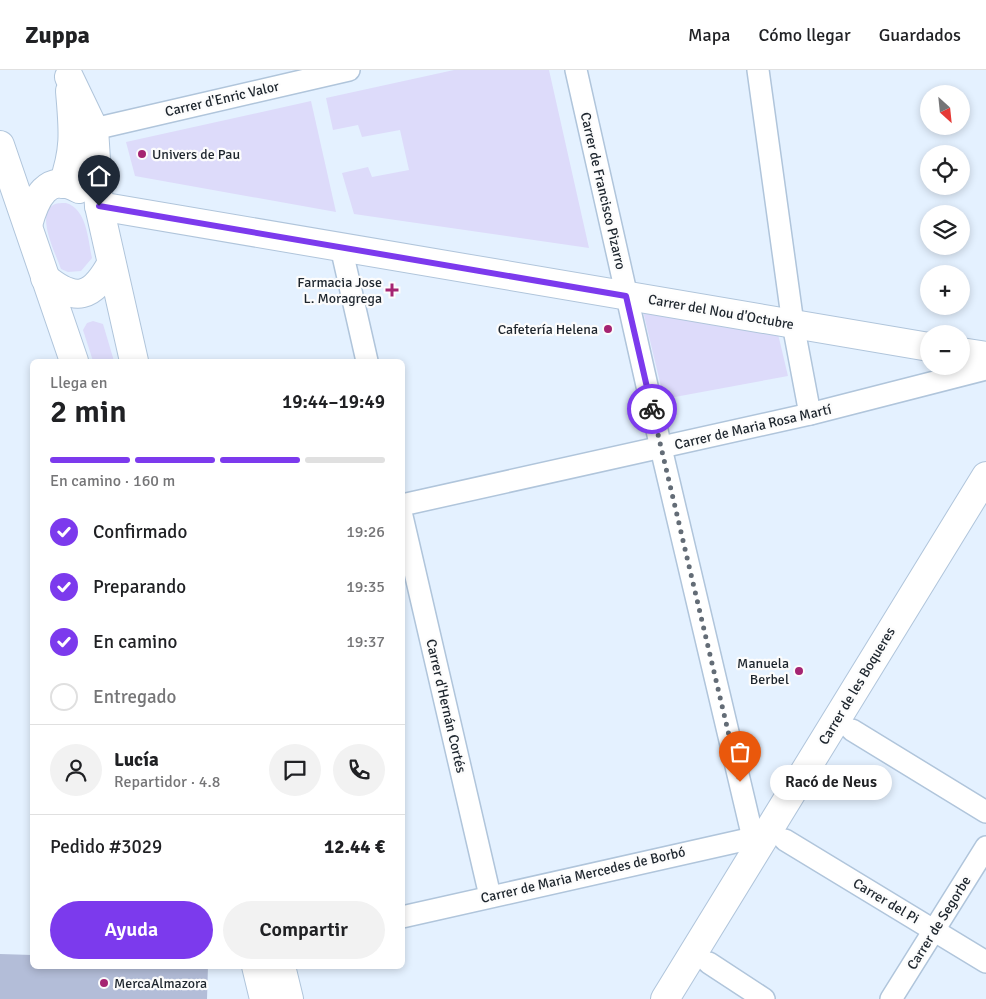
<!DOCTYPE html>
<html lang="es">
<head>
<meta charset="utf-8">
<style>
  :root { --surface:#fff; --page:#f2f2f2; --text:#202124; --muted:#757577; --line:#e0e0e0; --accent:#7c3aed }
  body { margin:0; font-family:Signika,sans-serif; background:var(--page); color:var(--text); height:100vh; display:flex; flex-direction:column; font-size:19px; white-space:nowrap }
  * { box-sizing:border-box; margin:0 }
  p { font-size:16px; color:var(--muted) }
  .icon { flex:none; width:28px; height:28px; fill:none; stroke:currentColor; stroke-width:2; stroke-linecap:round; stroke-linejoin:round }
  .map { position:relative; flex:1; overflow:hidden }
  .sheet { position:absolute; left:30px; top:289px; width:375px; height:610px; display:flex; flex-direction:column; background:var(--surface); border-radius:8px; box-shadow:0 2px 8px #0003 }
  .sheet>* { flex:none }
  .needle { width:32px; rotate:153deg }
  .tools { position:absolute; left:920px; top:15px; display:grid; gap:10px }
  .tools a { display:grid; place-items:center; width:50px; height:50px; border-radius:50%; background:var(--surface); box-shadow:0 2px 8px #0003; font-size:25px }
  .pin { position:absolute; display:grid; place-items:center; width:42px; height:42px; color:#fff; margin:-51px -21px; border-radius:50% 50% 50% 0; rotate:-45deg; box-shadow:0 0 5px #0007 }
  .pin .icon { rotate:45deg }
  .courier { position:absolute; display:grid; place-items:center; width:50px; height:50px; margin:-25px; border:4px solid #7c3aed; border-radius:50%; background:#fff; color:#222; box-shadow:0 1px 6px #0007 }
  .bubble { position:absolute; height:35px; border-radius:18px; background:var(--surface); box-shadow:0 2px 8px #0003; font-size:16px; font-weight:600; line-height:35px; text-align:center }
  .overview em { font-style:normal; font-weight:600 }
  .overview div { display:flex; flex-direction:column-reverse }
  .overview { display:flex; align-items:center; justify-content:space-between; height:85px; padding:0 20px }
  h1 { font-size:32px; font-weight:600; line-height:38px }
  .bar { display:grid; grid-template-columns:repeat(4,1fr); gap:8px 5px; align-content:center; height:60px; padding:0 20px }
  .bar i { height:6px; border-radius:4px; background:var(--line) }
  .bar .selected { background:var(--accent) }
  .bar p { grid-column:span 4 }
  .line { display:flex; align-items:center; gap:12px; padding:0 20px; border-top:1px solid var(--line) }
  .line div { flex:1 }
  .round { display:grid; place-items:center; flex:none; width:52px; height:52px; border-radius:26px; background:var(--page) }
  ol { padding:0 20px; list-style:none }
  li { display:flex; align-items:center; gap:15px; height:55px }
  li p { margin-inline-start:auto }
  li .icon { padding:5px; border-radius:50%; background:var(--accent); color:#fff; stroke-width:4 }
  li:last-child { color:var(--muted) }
  li i { width:28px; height:28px; border:2px solid var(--line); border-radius:50% }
  .action { display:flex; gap:10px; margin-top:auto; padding:10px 20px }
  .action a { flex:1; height:58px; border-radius:30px; background:var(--accent); color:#fff; font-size:20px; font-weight:600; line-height:58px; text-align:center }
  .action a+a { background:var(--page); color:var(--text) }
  header { display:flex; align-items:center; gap:30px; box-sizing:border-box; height:70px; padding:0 25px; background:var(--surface); border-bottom:1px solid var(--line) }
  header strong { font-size:24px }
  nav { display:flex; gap:28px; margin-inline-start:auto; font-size:18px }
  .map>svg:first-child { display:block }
  .green { fill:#dddbfa }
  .building { fill:#b3bdd8 }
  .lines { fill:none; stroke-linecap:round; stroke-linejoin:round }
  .minor-casing { stroke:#b0c5db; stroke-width:24 }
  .tertiary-casing { stroke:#b0c5db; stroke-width:30 }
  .minor { stroke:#fff; stroke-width:21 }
  .tertiary { stroke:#fff; stroke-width:28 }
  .done { stroke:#636c76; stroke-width:5; stroke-dasharray:0 9 }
  .route { stroke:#7c3aed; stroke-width:6 }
  .poi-dot { fill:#a52472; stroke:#fcfcfc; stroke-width:2 }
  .labels { text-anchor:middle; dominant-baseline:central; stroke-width:4.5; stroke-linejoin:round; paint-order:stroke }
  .street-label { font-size:14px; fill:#1d252d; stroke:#fcfcfc }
  .poi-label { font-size:14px; fill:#1d252d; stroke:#fcfcfc; text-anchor:end }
</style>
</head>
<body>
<header>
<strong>Zuppa</strong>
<nav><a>Mapa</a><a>Cómo llegar</a><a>Guardados</a></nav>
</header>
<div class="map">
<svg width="986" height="929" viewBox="0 0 986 929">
  <rect width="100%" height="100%" fill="#e4f1ff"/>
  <g class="green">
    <polygon points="454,0 549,0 589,178 354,144 342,103 368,97 372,107 409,100 400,60 362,67 358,55 333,60 326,28"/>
    <polygon points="311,31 336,142 135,106 126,72"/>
    <path d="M 66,133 C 87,139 88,170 92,188 L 81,201 L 68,202 L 61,199 C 56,184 34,143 55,134 C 57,133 63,133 66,133 Z"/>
    <polygon points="642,237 778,264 788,306 664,329"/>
    <polygon points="93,251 103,254 114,291 93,291 83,260 87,253"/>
  </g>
  <polygon class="building" points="0,884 32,885 32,896 208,896 207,929 0,929"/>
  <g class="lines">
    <defs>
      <g id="minor">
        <polyline points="576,0 661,378 753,768"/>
        <polyline points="758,0 793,254 810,344"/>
        <polyline points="94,59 349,0"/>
        <polyline points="341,177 367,291"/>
        <polyline points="402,435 810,344 986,299"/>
        <polyline points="402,446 490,826"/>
        <polyline points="852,660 986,742"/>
        <polyline points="785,770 986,892"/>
        <polyline points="402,847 753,768 765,767"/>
        <polyline points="709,893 764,929"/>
        <polyline points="891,929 986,777"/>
      </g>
      <g id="tertiary">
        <polyline points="69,7 94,59 99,136 134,291"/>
        <polyline points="0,75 74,291"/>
        <path d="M 63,114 C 76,78 73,58 70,21"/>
        <polyline points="99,136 929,277"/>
        <path d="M 28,155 C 35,129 47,101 79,119"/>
        <path d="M 45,208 C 76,233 92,228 111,194"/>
        <polyline points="961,282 986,286"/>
        <polyline points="256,896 264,929"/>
        <polyline points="281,896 289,929"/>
        <polyline points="665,929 986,406"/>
      </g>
    </defs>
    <use href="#minor" class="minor-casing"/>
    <use href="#tertiary" class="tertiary-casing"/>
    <use href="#minor" class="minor"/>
    <use href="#tertiary" class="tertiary"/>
  </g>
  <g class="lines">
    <polyline class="done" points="652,339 740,712"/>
    <polyline class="route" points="99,136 626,226 652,339"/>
  </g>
  <g class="poi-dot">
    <circle cx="142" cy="84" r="5"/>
    <path d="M389.5 212.5h5v5h5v5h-5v5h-5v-5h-5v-5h5z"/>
    <circle cx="608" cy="259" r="5"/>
    <circle cx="799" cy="601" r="5"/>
    <circle cx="104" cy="913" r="5"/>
  </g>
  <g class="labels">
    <g class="street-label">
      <text transform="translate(222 29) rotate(-13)">Carrer d'Enric Valor</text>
      <text transform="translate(603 121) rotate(77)">Carrer de Francisco Pizarro</text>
      <text transform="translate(721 242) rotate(10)">Carrer del Nou d'Octubre</text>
      <text transform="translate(753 357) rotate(-13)">Carrer de Maria Rosa Martí</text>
      <text transform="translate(857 616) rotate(-59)">Carrer de les Boqueres</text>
      <text transform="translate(446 636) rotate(77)">Carrer d'Hernán Cortés</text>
      <text transform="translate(583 805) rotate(-13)">Carrer de Maria Mercedes de Borbó</text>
      <text transform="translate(886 831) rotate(31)">Carrer del Pi</text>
      <text transform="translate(939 853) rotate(-58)">Carrer de Segorbe</text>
    </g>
    <g class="poi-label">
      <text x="152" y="84" text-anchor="start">Univers de Pau</text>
      <text x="382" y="212">Farmacia Jose<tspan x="382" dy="16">L. Moragrega</tspan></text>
      <text x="598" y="259">Cafetería Helena</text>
      <text x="789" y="593">Manuela<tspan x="789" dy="16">Berbel</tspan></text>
      <text x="114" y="913" text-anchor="start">MercaAlmazora</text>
    </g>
  </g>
</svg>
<div class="tools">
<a><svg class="needle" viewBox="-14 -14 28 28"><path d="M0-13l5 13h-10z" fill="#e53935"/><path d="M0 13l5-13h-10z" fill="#757577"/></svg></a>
<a><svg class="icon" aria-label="locate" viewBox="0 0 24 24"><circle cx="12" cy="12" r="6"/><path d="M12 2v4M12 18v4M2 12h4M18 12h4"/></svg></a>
<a><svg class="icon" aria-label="layers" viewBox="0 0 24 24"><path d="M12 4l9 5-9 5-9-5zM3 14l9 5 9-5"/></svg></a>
<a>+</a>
<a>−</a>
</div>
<div class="pin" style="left:740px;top:712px;background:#ea580c"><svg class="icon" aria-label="bag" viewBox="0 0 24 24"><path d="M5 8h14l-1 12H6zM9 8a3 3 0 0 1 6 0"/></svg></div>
<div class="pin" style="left:99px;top:136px;background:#1f2937"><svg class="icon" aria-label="home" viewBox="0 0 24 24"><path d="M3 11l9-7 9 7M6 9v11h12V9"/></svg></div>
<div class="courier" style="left:652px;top:339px"><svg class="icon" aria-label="bike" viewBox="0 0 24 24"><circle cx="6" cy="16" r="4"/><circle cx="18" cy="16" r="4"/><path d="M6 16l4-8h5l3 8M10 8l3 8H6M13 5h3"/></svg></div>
<div class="bubble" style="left:770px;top:695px;width:122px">Racó de Neus</div>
<section class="sheet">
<div class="overview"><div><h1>2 min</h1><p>Llega en</p></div><em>19:44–19:49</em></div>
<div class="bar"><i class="selected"></i><i class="selected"></i><i class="selected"></i><i></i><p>En camino · 160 m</p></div>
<ol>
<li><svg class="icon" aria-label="check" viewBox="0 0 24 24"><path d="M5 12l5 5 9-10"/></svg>Confirmado<p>19:26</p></li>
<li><svg class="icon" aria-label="check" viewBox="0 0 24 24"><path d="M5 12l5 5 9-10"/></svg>Preparando<p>19:35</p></li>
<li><svg class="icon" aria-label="check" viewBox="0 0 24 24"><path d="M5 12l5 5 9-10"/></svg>En camino<p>19:37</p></li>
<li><i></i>Entregado</li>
</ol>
<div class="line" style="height:90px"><a class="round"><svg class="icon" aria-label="person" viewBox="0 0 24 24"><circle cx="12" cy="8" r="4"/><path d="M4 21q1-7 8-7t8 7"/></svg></a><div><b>Lucía</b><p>Repartidor · 4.8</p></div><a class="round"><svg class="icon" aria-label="chat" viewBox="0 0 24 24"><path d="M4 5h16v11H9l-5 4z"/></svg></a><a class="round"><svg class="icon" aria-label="phone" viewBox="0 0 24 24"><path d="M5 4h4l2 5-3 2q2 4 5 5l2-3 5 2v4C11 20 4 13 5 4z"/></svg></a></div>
<div class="line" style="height:65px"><div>Pedido #3029</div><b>12.44 €</b></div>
<div class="action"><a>Ayuda</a><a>Compartir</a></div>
</section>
</div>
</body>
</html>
